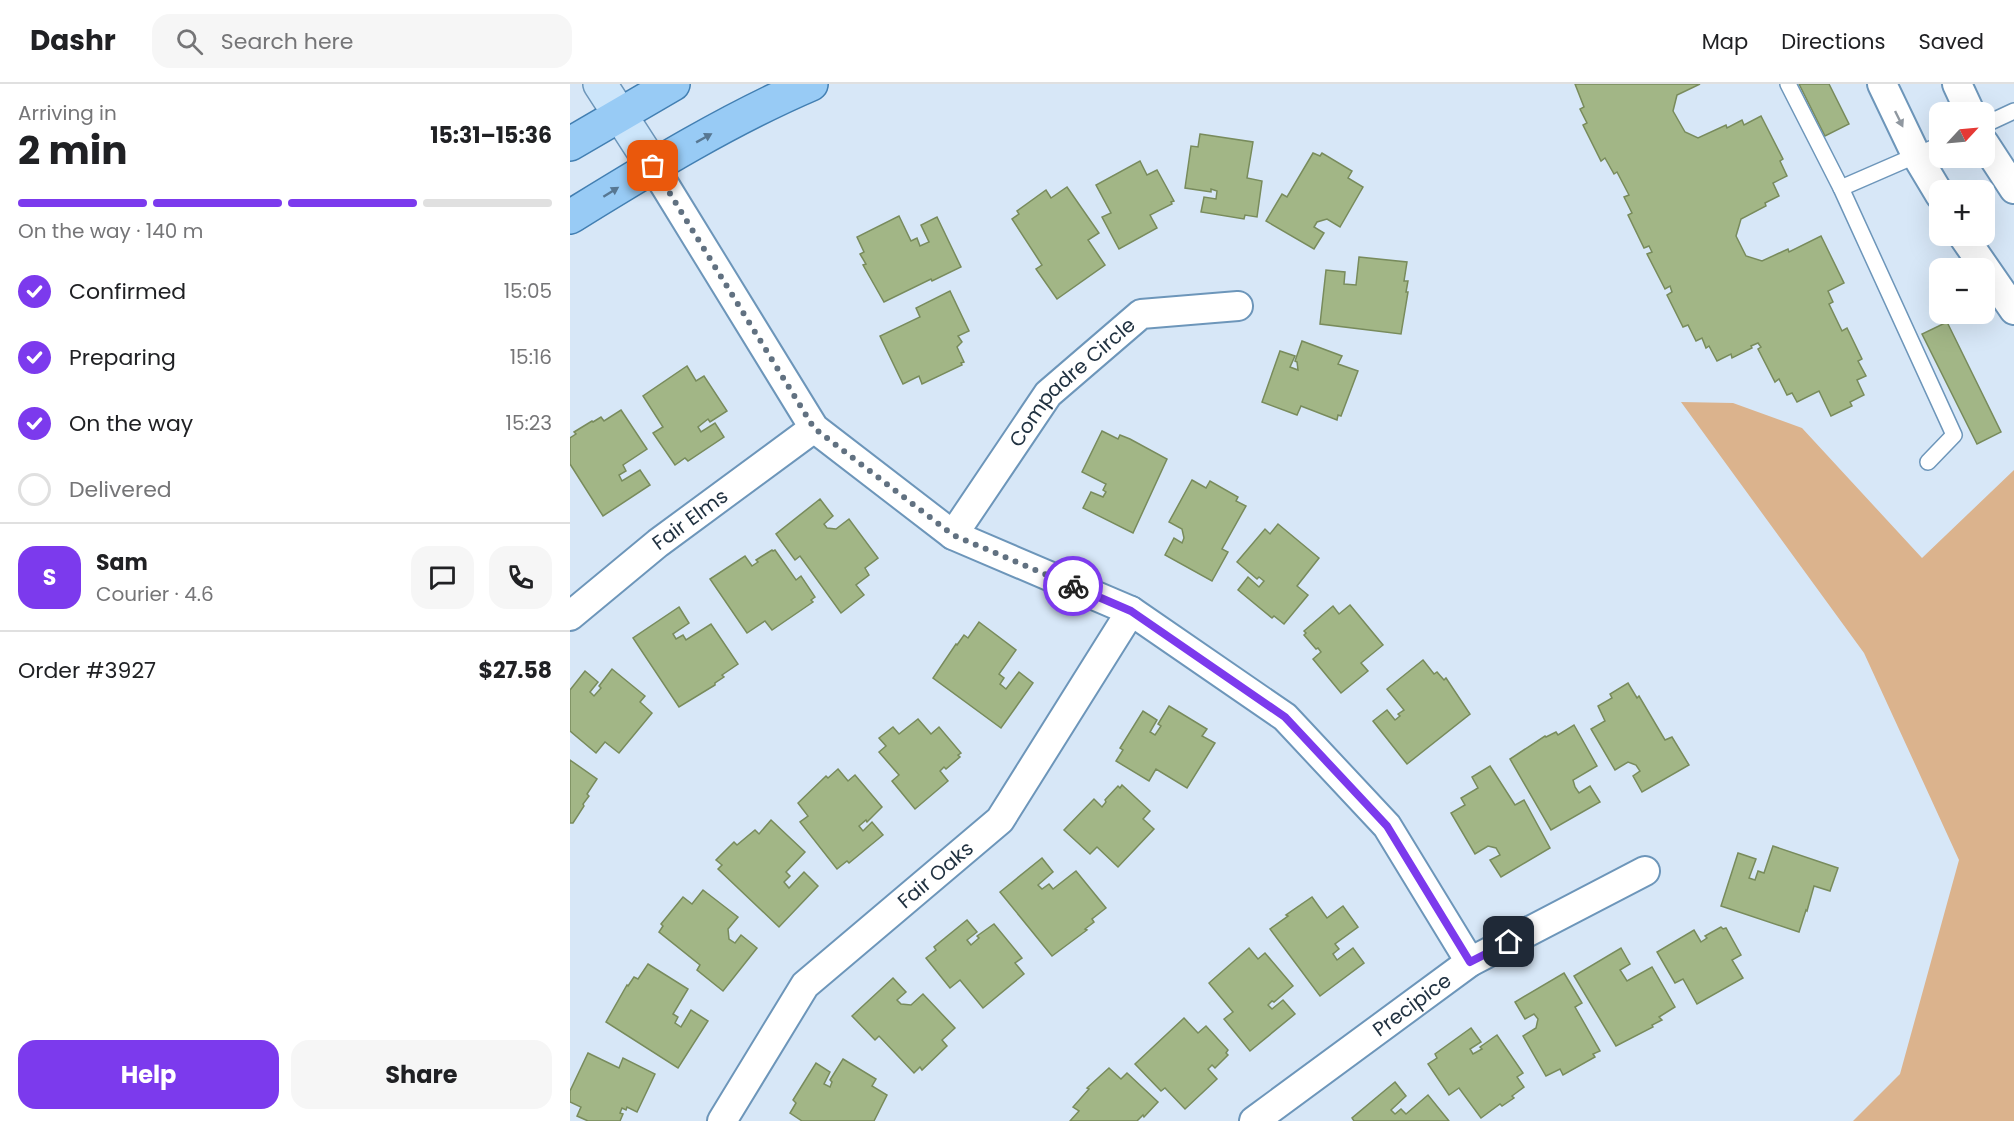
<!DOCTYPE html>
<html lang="en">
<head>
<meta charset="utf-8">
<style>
  :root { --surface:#fff; --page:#f6f6f6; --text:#202124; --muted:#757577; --line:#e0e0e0; --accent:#7c3aed }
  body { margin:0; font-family:Poppins,sans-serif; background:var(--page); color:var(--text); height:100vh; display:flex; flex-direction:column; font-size:22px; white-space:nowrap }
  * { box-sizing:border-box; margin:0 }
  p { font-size:20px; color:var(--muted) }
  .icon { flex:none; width:33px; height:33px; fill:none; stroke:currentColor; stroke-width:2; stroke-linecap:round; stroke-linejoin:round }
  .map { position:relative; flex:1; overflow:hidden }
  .drawer { display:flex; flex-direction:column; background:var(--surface); width:570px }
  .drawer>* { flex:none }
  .needle { width:39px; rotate:64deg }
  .buttons { position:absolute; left:1359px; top:18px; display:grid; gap:12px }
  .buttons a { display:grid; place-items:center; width:66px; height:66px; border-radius:12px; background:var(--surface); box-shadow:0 6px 24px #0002; font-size:30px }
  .pin { position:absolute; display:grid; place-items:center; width:51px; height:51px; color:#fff; margin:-26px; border-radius:12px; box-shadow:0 3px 9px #0006 }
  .courier { position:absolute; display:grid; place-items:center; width:60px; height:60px; margin:-30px; border:4px solid #7c3aed; border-radius:50%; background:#fff; color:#222; box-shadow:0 2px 8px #0007 }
  .summary em { font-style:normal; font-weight:700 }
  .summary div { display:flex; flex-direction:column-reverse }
  .summary { display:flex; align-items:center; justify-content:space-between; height:102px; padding:0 18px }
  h1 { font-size:39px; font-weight:700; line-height:45px }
  .bar { display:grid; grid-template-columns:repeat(4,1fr); gap:9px 6px; align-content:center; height:72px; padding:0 18px }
  .bar i { height:8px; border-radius:4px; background:var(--line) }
  .bar .selected { background:var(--accent) }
  .bar p { grid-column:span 4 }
  .line { display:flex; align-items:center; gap:15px; padding:0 18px; border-top:2px solid var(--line) }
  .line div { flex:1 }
  .round { display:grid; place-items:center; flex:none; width:63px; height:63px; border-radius:18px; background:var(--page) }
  ol { padding:0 18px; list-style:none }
  li { display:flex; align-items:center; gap:18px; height:66px }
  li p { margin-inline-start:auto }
  li .icon { padding:6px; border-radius:50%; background:var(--accent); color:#fff; stroke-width:4 }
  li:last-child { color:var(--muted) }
  li i { width:33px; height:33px; border:3px solid var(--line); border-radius:50% }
  .button { display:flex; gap:12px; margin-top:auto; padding:12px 18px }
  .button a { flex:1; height:69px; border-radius:18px; background:var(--accent); color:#fff; font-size:24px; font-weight:700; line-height:69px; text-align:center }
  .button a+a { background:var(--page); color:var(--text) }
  header { display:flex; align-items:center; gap:36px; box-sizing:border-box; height:84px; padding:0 30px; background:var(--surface); border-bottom:2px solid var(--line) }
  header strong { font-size:28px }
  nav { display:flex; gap:33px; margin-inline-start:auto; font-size:21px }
  .search { width:420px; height:54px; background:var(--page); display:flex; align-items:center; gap:15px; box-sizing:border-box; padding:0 21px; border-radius:18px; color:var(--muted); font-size:22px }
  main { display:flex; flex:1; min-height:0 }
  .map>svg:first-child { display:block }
  .green { fill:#dbb38d }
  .building { fill:#a2b686; stroke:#788b5c; stroke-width:1.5 }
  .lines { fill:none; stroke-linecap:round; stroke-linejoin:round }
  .lane-casing { stroke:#6d96ba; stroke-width:18 }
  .street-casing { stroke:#6d96ba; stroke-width:32 }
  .secondary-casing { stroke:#6d96ba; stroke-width:36 }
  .primary-casing { stroke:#427fb2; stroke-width:36 }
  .lane { stroke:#fff; stroke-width:15 }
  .street { stroke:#fff; stroke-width:28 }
  .secondary { stroke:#cce5fa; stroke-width:33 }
  .primary { stroke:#98cbf5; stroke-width:33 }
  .oneway { fill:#9098a0 }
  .oneway2 { fill:#577792 }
  .done { stroke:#617181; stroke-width:6; stroke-dasharray:0 10.8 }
  .route { stroke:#7c3aed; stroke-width:8 }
  .labels { text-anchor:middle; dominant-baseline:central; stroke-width:4.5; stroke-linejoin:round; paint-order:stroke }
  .street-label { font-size:20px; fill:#213241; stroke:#d7e7f7 }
</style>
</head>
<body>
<header>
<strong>Dashr</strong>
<div class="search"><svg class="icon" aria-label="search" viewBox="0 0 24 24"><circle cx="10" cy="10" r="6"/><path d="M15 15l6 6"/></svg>Search here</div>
<nav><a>Map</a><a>Directions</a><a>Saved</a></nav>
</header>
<main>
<section class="drawer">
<div class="summary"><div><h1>2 min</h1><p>Arriving in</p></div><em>15:31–15:36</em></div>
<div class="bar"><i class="selected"></i><i class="selected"></i><i class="selected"></i><i></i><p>On the way · 140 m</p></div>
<ol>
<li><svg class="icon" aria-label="check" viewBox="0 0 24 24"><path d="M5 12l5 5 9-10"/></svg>Confirmed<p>15:05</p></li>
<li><svg class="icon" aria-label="check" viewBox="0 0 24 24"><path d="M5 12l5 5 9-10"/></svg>Preparing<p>15:16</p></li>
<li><svg class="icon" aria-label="check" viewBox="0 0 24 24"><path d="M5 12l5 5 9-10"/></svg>On the way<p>15:23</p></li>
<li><i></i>Delivered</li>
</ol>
<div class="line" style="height:108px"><b class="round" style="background:var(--accent);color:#fff">S</b><div><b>Sam</b><p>Courier · 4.6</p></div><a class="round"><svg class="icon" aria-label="chat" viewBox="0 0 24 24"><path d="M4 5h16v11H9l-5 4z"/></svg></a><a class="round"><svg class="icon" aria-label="phone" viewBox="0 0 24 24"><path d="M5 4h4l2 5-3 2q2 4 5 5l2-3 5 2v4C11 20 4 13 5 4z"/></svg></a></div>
<div class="line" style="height:78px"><div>Order #3927</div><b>$27.58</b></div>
<div class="button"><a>Help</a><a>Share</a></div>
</section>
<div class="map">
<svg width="1444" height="1037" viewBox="0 0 1444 1037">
  <rect width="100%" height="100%" fill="#d7e7f7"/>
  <polygon class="green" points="1111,318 1163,319 1232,344 1352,474 1444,386 1444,1037 1283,1037 1330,990 1389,776 1294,569"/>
  <g class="building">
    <polygon points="1005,0 1130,0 1107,11 1103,27 1115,48 1128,54 1156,41 1157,44 1172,36 1174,41 1191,32 1213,75 1210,77 1217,92 1203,99 1209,112 1195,119 1196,122 1171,135 1166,152 1176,172 1192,177 1218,165 1219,168 1251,152 1274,199 1258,207 1263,218 1259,220 1272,247 1277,244 1292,275 1288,277 1296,292 1287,296 1294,311 1280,318 1282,322 1261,332 1249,307 1227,318 1222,309 1217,311 1209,295 1205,298 1188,265 1191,263 1188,259 1181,262 1182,264 1162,274 1161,270 1147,277 1139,262 1136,264 1132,254 1126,257 1118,241 1113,243 1097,211 1102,208 1100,202 1095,205 1077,170 1082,168 1079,162 1074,164 1058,131 1062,129 1054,113 1059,111 1047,88 1044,90 1035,74 1031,77 1013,41 1017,39 1010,25 1014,23"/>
    <polygon points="1229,0 1259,0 1279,40 1255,52"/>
    <polygon points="630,50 683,58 677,94 692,97 687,133 675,131 674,135 631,128 634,113 646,115 647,107 641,105 641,108 615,104 621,62 628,63"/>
    <polygon points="743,69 750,72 752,69 782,87 778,94 793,103 770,143 757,135 747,138 744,143 754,149 744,165 696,137 712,110 717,113"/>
    <polygon points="570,77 577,91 587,86 604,117 601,118 602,120 580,131 587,144 549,165 532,133 541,129 526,101"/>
    <polygon points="497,103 529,149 518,156 535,181 487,215 466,185 472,181 442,135 449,130 447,127 476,106 481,114"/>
    <polygon points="329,132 341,157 347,154 350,162 359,158 351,141 367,133 391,183 362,197 361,195 314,218 293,181 296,180 290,170 294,168 287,153"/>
    <polygon points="789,173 837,178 834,197 838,197 836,208 838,208 831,250 750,240 756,186 775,188 774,200 786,201"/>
    <polygon points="380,207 399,247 388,252 392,258 387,263 394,278 391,279 392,281 352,300 349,292 333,300 310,252 350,233 346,224"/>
    <polygon points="1377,238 1431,348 1407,360 1352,250"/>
    <polygon points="732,257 772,272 768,280 788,287 771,332 768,331 767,336 731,322 727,331 692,318 710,267 725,272 720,283 728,286 727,278 725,277"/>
    <polygon points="117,282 126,297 134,292 157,327 140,338 138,335 128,343 131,348 145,339 154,353 118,377 115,374 105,381 83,349 93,343 73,312"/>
    <polygon points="51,326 77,365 53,381 56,387 49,391 52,397 70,386 80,401 33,432 0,380 0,354 6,350 4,348 22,337 23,338 31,333 34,337"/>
    <polygon points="532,347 548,355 550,351 560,355 597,375 563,449 513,424 521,408 533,413 536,408 533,406 536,400 512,388"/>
    <polygon points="622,396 636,404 640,397 668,413 666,417 676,422 652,465 658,468 642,497 595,471 604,454 612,459 614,454 612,445 599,438"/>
    <polygon points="250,415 263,432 254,440 257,444 266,445 279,435 308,474 295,484 299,491 286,501 294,511 271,529 230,472 225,476 206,450"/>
    <polygon points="708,440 749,474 727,502 738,511 714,540 704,532 702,534 668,506 678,493 689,503 694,497 689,493 687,495 667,478 695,445 700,450"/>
    <polygon points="202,466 203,467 205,466 226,496 231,492 245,513 241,516 243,518 202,546 195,537 177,549 140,495 175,472 182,482 188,478 186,476"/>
    <polygon points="780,521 813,561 791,579 798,587 771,609 743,575 751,568 748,564 746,565 734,551 736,549 734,547 763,522 769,530"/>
    <polygon points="109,523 119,539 103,550 106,555 113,551 116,556 141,540 168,580 152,591 154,593 145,599 145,601 109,623 63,554"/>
    <polygon points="409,538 446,566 429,590 434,594 430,600 436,605 449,588 463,599 431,644 363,594 386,560 387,561 394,551 398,554"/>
    <polygon points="853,576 864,590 867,588 874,596 876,594 900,630 837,680 803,637 817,626 825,636 830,632 828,630 834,626 817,605"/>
    <polygon points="42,585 75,612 70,618 82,629 49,669 35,658 26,669 0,647 0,606 15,587 28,598 20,608 24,612 31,604 29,602"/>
    <polygon points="1058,599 1067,614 1069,612 1095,656 1102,653 1119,681 1072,708 1063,692 1070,687 1066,681 1058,678 1045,686 1021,645 1035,637 1028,622 1042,614 1040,610"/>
    <polygon points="599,622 637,645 632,652 645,659 617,704 586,685 579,697 546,677 553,666 550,664 573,627 587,636 580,648 585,651 591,642 588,640"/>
    <polygon points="348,635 361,650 369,643 391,669 388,671 390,673 376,685 374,683 370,687 378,697 345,725 322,697 329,691 309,668 316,662 309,654 323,643 329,650"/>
    <polygon points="1004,641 1027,682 1003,696 1005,703 1009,709 1020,702 1030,718 981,746 940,675 975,652 976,653 986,648 988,651"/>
    <polygon points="0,676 27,695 17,710 19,712 13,720 14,722 3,739 0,739"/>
    <polygon points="920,682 945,721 954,716 980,764 931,793 920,776 930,771 926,764 918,762 905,770 881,729 895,721 891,714 908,704 902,693"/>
    <polygon points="268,685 278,697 285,691 312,723 297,738 296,736 289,742 293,747 302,738 313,751 279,779 277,777 267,785 230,738 238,732 228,719 256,692 258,694"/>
    <polygon points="552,701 580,727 573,735 584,745 548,783 527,763 520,770 494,746 524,715 532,723 536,718 535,716 548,702 550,704"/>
    <polygon points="201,736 235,768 216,788 220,792 214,798 219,804 234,788 248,802 209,843 148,785 152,781 146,776 164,758 167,761 185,746 189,750"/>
    <polygon points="1203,762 1268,784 1260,807 1244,802 1237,827 1236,826 1229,848 1151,822 1168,769 1186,775 1179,794 1185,796 1188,787 1194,789"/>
    <polygon points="472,774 483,788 468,801 472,805 479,800 483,805 506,787 536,824 522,835 524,838 515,845 517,846 482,872 430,808"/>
    <polygon points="133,806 168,833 158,845 159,855 165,859 171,851 187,864 153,907 127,886 130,881 89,848 93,842 91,840 113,813 122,820"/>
    <polygon points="742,813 757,834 773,822 788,843 765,860 769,865 763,870 767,876 783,864 794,879 750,912 700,845 718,832 716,831"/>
    <polygon points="397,836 407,848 397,856 401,861 409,854 407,852 424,840 452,874 445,879 454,890 413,924 390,896 380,904 356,874 366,866 364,863"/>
    <polygon points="1151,843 1153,845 1156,844 1171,871 1162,876 1173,894 1127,920 1113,895 1105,899 1087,868 1124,846 1131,858 1137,854 1135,852"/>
    <polygon points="679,864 688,875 695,869 723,902 704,918 702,917 698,921 702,925 713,916 725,930 680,967 654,935 663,928 639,899"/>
    <polygon points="1051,864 1060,880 1050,886 1057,897 1082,883 1105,923 1089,933 1092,936 1082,941 1083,943 1046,962 1004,892"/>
    <polygon points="78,880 118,905 103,930 108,933 105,939 111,943 121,926 138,937 108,984 36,938 57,901 58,902 64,893 68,895"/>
    <polygon points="994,889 1012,919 1005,923 1030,967 1023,970 1025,973 993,991 990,985 976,992 953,952 966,944 968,935 964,930 955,935 945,918"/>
    <polygon points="323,894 336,908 327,916 331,920 341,921 353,910 385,944 372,956 377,962 352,986 350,983 344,989 309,952 305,956 282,932"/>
    <polygon points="614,934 628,949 636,942 658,966 656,969 658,971 645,984 642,981 638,985 647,995 615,1025 595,1004 591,1007 565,980"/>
    <polygon points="901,944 911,958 900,965 903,970 912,965 910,963 927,951 953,989 947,993 954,1003 942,1012 944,1014 932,1022 930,1020 911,1034 889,1004 879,1011 858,980 867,974 865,970"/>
    <polygon points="18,969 49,984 53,974 85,990 67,1028 57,1023 56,1026 52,1024 50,1029 53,1030 50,1037 18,1037 7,1032 11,1023 0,1018 0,1007"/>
    <polygon points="273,975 306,995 302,1002 317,1011 304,1037 232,1037 220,1029 226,1019 223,1016 246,979 260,988 254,1000 260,1003 262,998 260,996"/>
    <polygon points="539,984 551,995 557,989 588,1018 574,1033 573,1031 567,1037 500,1037 509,1027 503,1023 519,1005 517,1004"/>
    <polygon points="825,998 836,1012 821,1026 825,1030 831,1025 836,1030 858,1011 879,1037 784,1037 782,1034"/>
  </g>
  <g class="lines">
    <defs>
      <g id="lane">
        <polyline points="1218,0 1271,104 1384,351 1358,378"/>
        <polyline points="1414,41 1444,27"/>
        <polyline points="1271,104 1370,61"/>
      </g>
      <g id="street">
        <polyline points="1312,0 1346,71 1370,111"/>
        <polyline points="1387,0 1400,28"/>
        <polyline points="1414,59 1444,105"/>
        <polyline points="83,82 244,344 383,451 561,527 715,633 817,742 900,878"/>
        <polyline points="1393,152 1444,226"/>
        <path id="s1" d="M 383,451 L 478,310 L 571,230 L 668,222"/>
        <path id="s2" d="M 0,532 L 88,459 L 244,344"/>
        <path id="s3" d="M 152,1037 L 235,901 L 430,736 L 561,527"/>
        <path id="s4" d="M 684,1037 L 900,878 L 1075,787"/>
      </g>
      <polyline id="secondary" points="30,0 83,82"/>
      <g id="primary">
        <polyline points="0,60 103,0"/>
        <path d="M 0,133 C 78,85 157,36 241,0"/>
      </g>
    </defs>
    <use href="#lane" class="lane-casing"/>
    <use href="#street" class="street-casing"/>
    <use href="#secondary" class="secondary-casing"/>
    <use href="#primary" class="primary-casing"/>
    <use href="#lane" class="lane"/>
    <use href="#street" class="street"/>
    <use href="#secondary" class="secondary"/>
    <use href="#primary" class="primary"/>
  </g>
  <defs><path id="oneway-solid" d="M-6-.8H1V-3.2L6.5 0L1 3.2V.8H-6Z" transform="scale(1.5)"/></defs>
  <use class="oneway" href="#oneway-solid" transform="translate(1329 35) rotate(64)"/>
  <g class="oneway2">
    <use href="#oneway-solid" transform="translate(134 54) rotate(-29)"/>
    <use href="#oneway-solid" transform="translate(41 108) rotate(-32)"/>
  </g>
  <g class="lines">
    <polyline class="done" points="83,82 244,344 383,451 503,502"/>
    <polyline class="route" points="503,502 561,527 715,633 817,742 900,878 939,858"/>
  </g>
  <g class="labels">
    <g class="street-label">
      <text stroke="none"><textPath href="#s1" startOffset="195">Compadre Circle</textPath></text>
      <text stroke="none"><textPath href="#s2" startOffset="154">Fair Elms</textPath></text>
      <text stroke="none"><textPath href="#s3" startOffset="330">Fair Oaks</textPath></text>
      <text stroke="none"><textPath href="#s4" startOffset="196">Precipice</textPath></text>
    </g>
  </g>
</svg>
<div class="buttons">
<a><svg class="needle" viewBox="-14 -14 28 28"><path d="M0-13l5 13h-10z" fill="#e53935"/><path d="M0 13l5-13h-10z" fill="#757577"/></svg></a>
<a>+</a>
<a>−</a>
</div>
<div class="pin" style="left:83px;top:82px;background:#ea580c"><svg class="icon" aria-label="bag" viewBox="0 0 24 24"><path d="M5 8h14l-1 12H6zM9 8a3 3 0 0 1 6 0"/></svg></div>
<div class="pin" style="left:939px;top:858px;background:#1f2937"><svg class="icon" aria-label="home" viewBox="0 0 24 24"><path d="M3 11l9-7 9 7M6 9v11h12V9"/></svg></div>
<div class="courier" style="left:503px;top:502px"><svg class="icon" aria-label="bike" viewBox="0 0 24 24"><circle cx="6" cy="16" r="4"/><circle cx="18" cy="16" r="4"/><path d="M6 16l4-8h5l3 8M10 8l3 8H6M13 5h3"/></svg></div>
</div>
</main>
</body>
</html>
